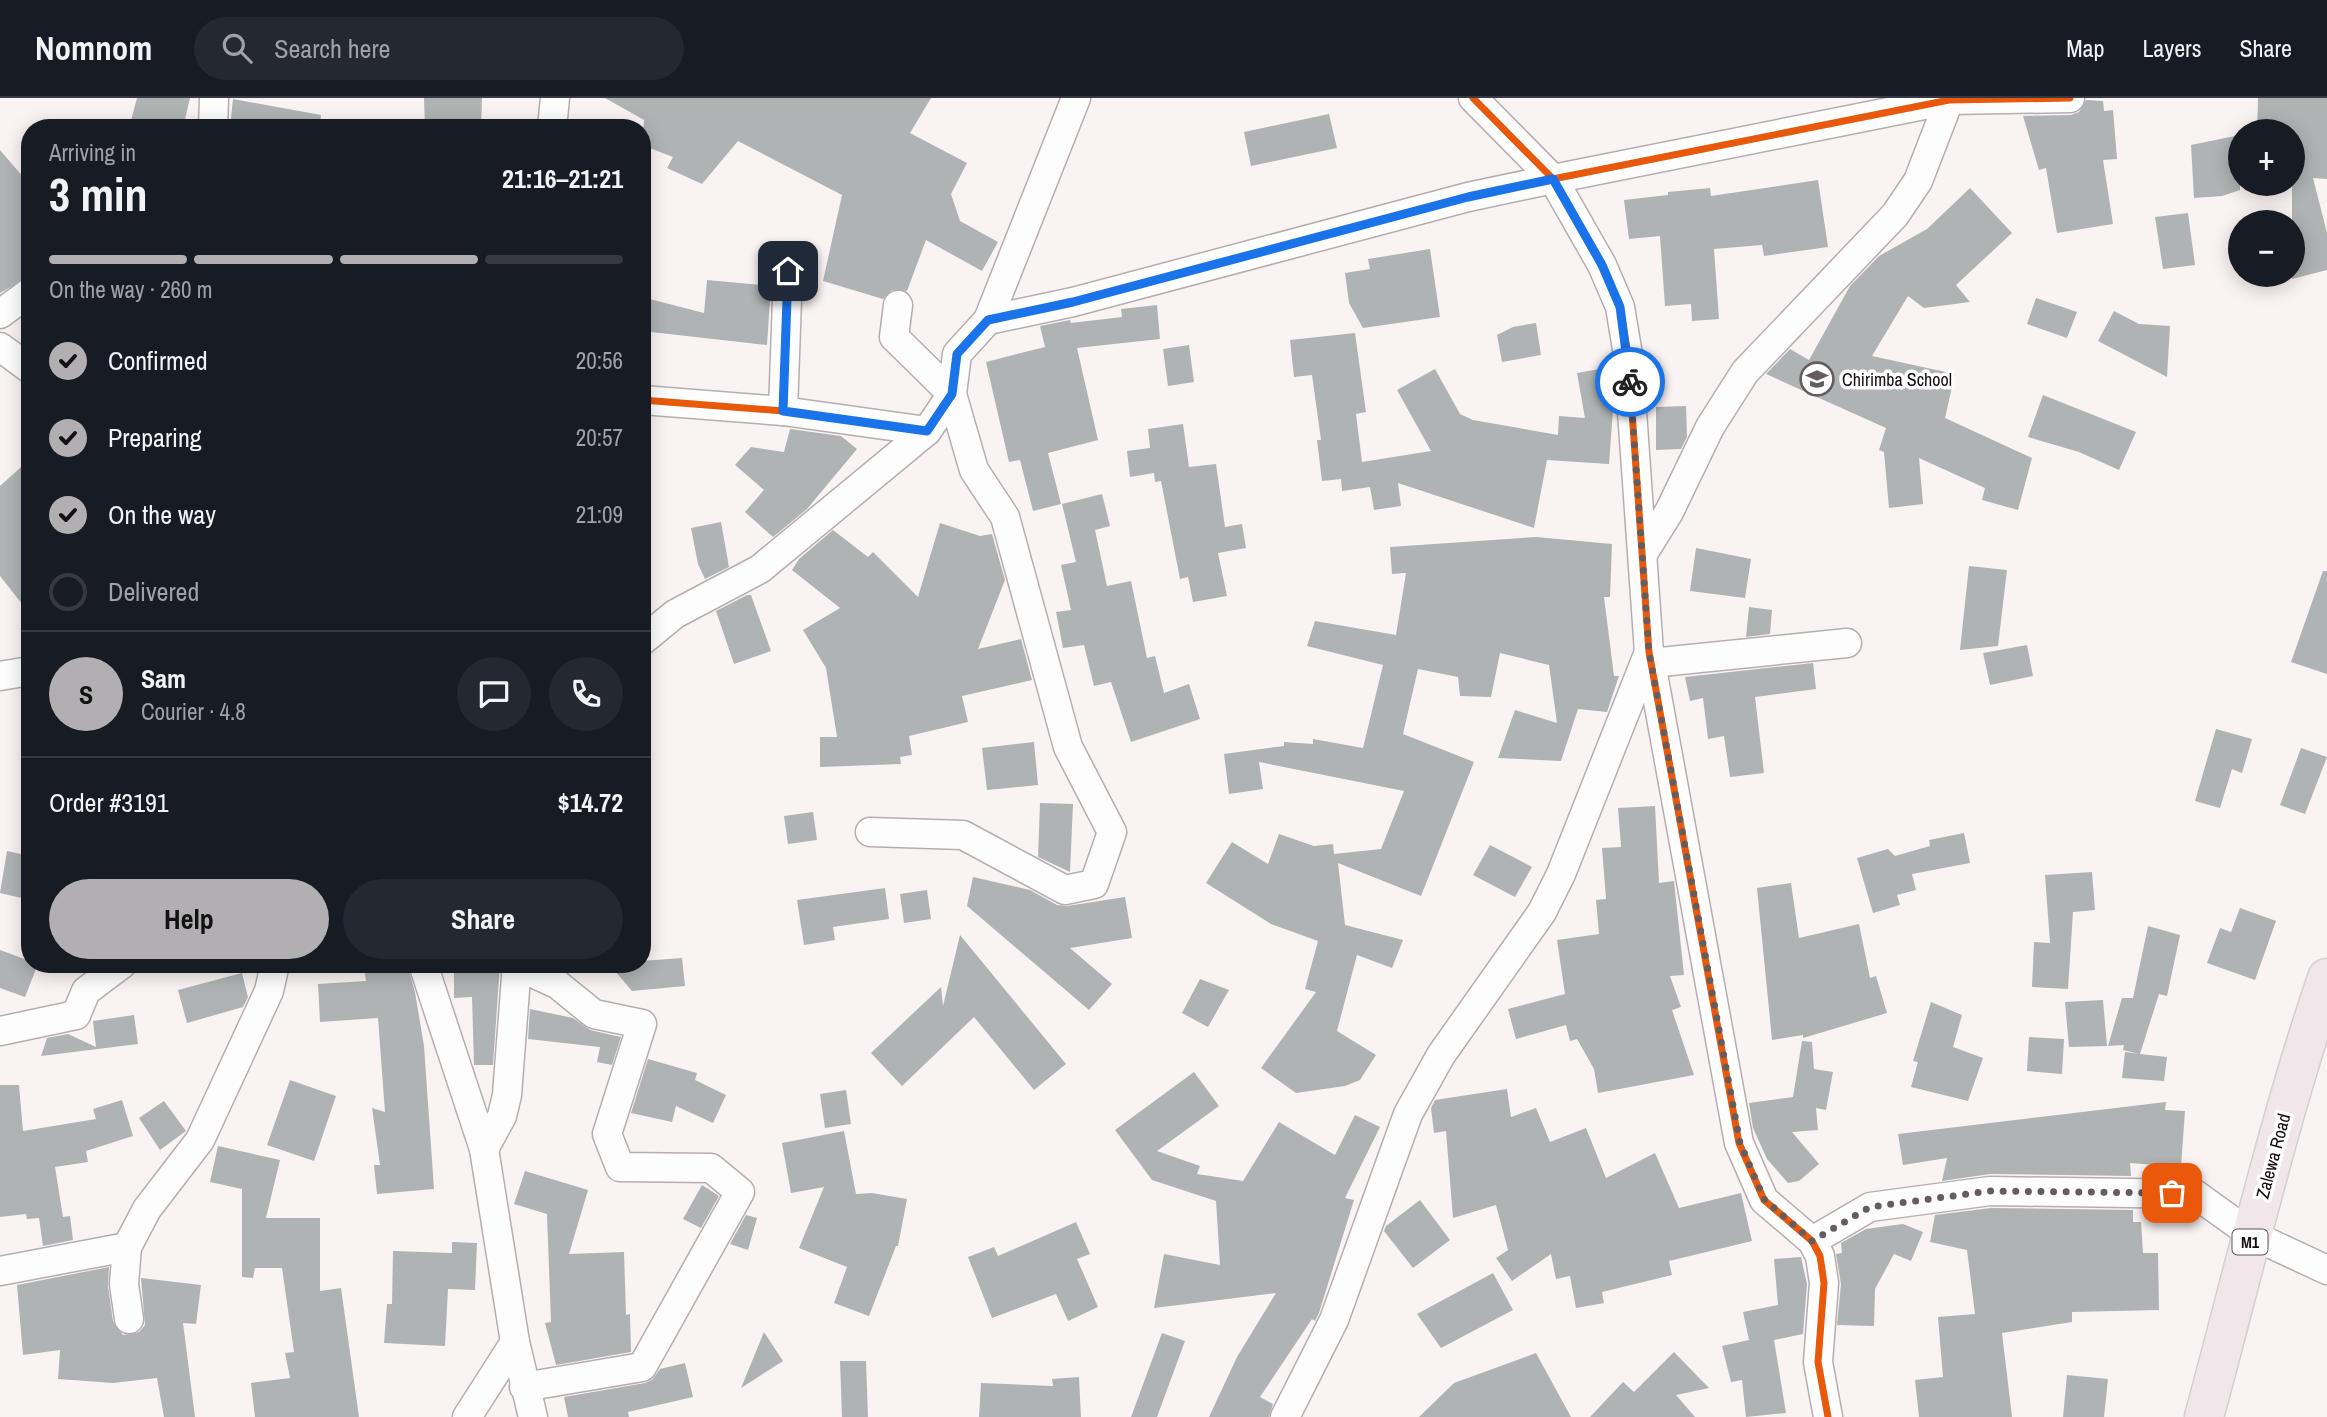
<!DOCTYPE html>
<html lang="en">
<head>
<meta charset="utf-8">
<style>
  :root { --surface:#171b24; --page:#242831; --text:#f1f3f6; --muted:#9ea1a6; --line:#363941; --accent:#b2afb2 }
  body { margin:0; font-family:"Archivo Narrow",sans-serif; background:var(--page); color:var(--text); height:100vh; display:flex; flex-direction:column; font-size:26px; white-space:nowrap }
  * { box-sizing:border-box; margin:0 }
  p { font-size:23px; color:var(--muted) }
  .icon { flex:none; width:38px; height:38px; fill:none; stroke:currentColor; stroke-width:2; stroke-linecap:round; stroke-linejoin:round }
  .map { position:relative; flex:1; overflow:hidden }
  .panel { position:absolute; left:21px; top:21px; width:630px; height:854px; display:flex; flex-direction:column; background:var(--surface); border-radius:28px; box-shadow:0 4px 18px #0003 }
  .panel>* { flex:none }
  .buttons { position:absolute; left:2228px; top:21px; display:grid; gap:14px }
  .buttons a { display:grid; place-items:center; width:77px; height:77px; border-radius:50%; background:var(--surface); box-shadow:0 4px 18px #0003; font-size:35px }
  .pin { position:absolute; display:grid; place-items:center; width:60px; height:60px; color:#fff; margin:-30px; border-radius:14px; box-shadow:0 4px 10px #0006 }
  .courier { position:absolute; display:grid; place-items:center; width:70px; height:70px; margin:-35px; border:5px solid #1a73e8; border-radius:50%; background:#fff; color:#222; box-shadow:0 2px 9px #0007 }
  .head em { font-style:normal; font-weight:800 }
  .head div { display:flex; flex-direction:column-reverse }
  .head { display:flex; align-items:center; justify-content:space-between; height:119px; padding:0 28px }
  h1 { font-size:46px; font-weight:800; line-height:52px }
  .bar { display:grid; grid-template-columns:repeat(4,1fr); gap:10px 7px; align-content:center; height:84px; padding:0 28px }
  .bar i { height:9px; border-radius:5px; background:var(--line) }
  .bar .selected { background:var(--accent) }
  .bar p { grid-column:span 4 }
  .line { display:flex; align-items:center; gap:18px; padding:0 28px; border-top:2px solid var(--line) }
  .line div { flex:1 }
  .round { display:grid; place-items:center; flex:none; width:74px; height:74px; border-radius:37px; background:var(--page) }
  ol { padding:0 28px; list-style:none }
  li { display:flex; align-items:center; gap:21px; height:77px }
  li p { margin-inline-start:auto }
  li .icon { padding:7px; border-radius:50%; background:var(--accent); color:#111; stroke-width:4 }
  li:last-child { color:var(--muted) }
  li i { width:38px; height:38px; border:4px solid var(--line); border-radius:50% }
  .action { display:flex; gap:14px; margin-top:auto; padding:14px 28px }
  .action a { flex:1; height:80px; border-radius:42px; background:var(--accent); color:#111; font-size:28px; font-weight:800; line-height:80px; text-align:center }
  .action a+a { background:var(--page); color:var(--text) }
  header { display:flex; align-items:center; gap:42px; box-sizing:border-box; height:98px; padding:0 35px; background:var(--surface); border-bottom:2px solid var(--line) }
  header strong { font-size:33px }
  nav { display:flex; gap:38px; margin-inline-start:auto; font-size:24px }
  .search { width:490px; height:63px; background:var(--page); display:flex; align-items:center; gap:18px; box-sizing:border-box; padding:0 24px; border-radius:38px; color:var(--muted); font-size:26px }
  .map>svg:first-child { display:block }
  .building { fill:#afb3b3 }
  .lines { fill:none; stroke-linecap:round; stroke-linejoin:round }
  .street-casing { stroke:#b6adaf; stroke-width:31 }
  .highway-casing { stroke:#d3cfd0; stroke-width:41 }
  .street { stroke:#fefdfd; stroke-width:28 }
  .highway { stroke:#f1e6e9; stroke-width:38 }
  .cycleway-casing { stroke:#fff; stroke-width:11 }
  .cycleway { stroke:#e8590c; stroke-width:7 }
  .done { stroke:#655c5e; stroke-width:7; stroke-dasharray:0 12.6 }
  .route { stroke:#1a73e8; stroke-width:9 }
  .labels { text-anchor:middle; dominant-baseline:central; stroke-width:7; stroke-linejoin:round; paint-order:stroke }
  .shield { fill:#fff; stroke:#5b5456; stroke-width:2 }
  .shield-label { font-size:16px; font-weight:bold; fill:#150b0e }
  .poi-label { font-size:18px; fill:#150b0e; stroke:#fff; text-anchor:start }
  .street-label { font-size:18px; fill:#150b0e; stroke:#fff }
</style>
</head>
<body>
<header>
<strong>Nomnom</strong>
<div class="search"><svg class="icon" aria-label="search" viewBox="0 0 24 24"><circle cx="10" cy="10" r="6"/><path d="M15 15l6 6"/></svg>Search here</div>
<nav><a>Map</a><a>Layers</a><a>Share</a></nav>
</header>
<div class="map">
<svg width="2327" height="1319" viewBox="0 0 2327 1319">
  <rect width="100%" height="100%" fill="#faf3f4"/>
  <g class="building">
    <polygon points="137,0 190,0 183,30 129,30"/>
    <polygon points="424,0 482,0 481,30 425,30"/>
    <polygon points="605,0 931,0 910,35 967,65 951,96 960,123 998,144 982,173 926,142 907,193 892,192 883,201 823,183 842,97 738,43 702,86 667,70 673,59 642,47 644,22"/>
    <polygon points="2258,0 2327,0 2327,81 2313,80 2327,135 2327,172 2292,181 2292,33 2257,33"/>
    <polygon points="233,1 321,17 320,30 230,30"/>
    <polygon points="2086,2 2103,3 2104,13 2113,12 2117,61 2103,62 2113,126 2057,135 2046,70 2039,72 2023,18 2071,17 2079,14"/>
    <polygon points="1329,16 1337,50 1251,68 1244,34"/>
    <polygon points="2240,37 2240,92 2222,98 2194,100 2191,47"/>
    <polygon points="0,52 30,87 30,178 0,195"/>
    <polygon points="1818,82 1828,149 1764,158 1762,147 1714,151 1719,221 1692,223 1691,206 1665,208 1660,138 1629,141 1624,102 1668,97 1668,94 1710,90 1711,98"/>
    <polygon points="1970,90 2012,135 1956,187 1970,204 1924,210 1908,198 1872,258 1955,276 1945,320 2032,360 2018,412 1982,402 1985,390 1919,360 1923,406 1889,410 1884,354 1879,352 1886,330 1766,276 1790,251 1809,262 1850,188 1879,158 1927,131"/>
    <polygon points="2188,115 2195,167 2163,171 2155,119"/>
    <polygon points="1430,151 1440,219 1363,230 1349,205 1345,175 1370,171 1368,161"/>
    <polygon points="707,182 771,188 767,247 642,233 642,199 704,215"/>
    <polygon points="2036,200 2077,214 2067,240 2027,226"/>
    <polygon points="1157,207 1160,241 1077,250 1098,342 1048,355 1061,406 1033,413 1020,362 1009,364 986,264 1045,249 1040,228 1070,222 1071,225 1122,219 1121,211"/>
    <polygon points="2114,213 2139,226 2170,228 2167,279 2098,243"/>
    <polygon points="1536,225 1541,257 1502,264 1497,237 1513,229"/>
    <polygon points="1355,235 1366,314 1356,316 1362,364 1431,353 1397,292 1435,271 1460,316 1473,322 1558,337 1559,318 1585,320 1577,275 1611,269 1614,298 1609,366 1547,362 1534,430 1398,385 1401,408 1374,412 1370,389 1342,393 1341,381 1322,383 1317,342 1321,342 1312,277 1294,279 1290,242"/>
    <polygon points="1189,247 1194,284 1168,288 1163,251"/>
    <polygon points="2043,297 2136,334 2119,372 2079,354 2028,339"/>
    <polygon points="1686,308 1687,339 1681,351 1656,352 1656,309"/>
    <polygon points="1183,326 1189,369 1216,366 1225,429 1242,426 1246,450 1218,455 1227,498 1193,504 1188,479 1180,481 1161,383 1155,384 1154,375 1130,379 1127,353 1150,350 1148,331"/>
    <polygon points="790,331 841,338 857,351 807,411 773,439 745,414 764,392 735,367 751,349 784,354"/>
    <polygon points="30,361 30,516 0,478 0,388"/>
    <polygon points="1102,396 1110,428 1095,432 1107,488 1131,483 1147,560 1155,558 1164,595 1189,586 1200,621 1131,644 1111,584 1094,588 1084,547 1063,550 1056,514 1071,512 1061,467 1076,464 1062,406"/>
    <polygon points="721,424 729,469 705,481 698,466 691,430"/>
    <polygon points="940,425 980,438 992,436 1005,482 978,551 1021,541 1032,582 962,598 968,624 909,638 912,657 900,659 901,666 820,669 820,639 837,639 826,570 803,532 840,510 792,472 799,461 833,432 868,459 873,454 918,499"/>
    <polygon points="1536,439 1612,446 1610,499 1604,499 1614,578 1619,578 1607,614 1578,611 1561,663 1498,660 1515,612 1557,625 1549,567 1500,555 1491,599 1460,598 1458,579 1418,571 1403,636 1474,664 1421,798 1338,765 1345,827 1403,842 1392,870 1357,857 1337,933 1376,957 1360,982 1345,988 1296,995 1261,970 1316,894 1305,891 1318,843 1271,826 1206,785 1232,744 1268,766 1279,736 1314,748 1333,746 1334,756 1381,751 1404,693 1259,664 1263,691 1229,696 1224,656 1284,648 1284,644 1313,646 1313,641 1363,650 1383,567 1307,548 1315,523 1396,537 1406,475 1392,476 1390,449"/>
    <polygon points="1696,450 1751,461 1745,500 1690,493"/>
    <polygon points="1969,468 2007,472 1998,548 1960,552"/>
    <polygon points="2323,473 2327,473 2327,576 2291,564"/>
    <polygon points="747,497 751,497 771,553 734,566 716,513"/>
    <polygon points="1749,509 1772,512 1770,536 1746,539"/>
    <polygon points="2027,547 2033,578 1990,587 1983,555"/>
    <polygon points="1813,565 1816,591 1755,599 1764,675 1730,679 1724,638 1708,641 1703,600 1690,603 1685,579"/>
    <polygon points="2216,631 2252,641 2242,675 2232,671 2220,710 2195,703"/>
    <polygon points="1034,644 1038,687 987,692 982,650"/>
    <polygon points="2301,650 2327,659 2305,716 2280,707"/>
    <polygon points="1040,705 1073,706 1070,774 1038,759"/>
    <polygon points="1655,708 1659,785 1674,783 1684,877 1670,878 1681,909 1672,912 1694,977 1598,995 1594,971 1577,941 1570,943 1566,927 1516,941 1508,911 1565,896 1557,842 1599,836 1596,802 1606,801 1602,750 1621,749 1618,710"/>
    <polygon points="813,714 817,742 788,746 784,718"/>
    <polygon points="1964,735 1970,765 1912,776 1916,792 1897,797 1900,807 1873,815 1857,760 1888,751 1895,758 1930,748 1929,742"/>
    <polygon points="1490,747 1532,769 1515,799 1473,777"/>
    <polygon points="7,753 30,758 30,802 0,795"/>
    <polygon points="2092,774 2095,812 2073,814 2068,891 2032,889 2034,844 2050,845 2045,777"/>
    <polygon points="973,779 1030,792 1057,807 1067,808 1125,799 1132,840 1070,850 1112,886 1089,912 967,808"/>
    <polygon points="1791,785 1799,840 1859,826 1870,880 1876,878 1887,915 1803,940 1803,937 1772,942 1757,790"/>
    <polygon points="885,790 889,821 833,829 835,842 804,847 797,802"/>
    <polygon points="927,792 931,821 904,825 900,796"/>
    <polygon points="2240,810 2276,823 2255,882 2207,865 2220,830 2231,834"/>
    <polygon points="2148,828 2180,837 2167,898 2159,896 2140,956 2167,959 2164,983 2122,980 2125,954 2139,956 2123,952 2124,947 2108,948 2122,900 2133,900"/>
    <polygon points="960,837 1066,966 1034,992 974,919 902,988 871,955 941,889 943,908"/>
    <polygon points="0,852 30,863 30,866 38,866 25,899 0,890"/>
    <polygon points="682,860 685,888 632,893 609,866 642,866 642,863"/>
    <polygon points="383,866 407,866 415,894 424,948 434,1091 377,1096 374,1067 380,1067 372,1010 385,1014 378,920 320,924 318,886 366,883 364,870"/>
    <polygon points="454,866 500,866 493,967 474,967 472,899 454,900"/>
    <polygon points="242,875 248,899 243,909 187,925 178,892"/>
    <polygon points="1200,881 1229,892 1208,929 1182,915"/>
    <polygon points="2103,902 2107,948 2069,949 2065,904"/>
    <polygon points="1931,904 1962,917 1953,949 1983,960 1968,1003 1911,989 1918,964 1913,963"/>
    <polygon points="530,911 573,920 590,932 621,939 612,967 597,964 600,949 528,941"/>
    <polygon points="134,917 138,946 41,958 47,940 68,936 96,949 93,923"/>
    <polygon points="2029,939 2064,941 2062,976 2027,973"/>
    <polygon points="1802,943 1812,944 1814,971 1833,974 1826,1012 1816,1010 1818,1032 1792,1034 1819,1066 1799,1083 1788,1085 1767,1061 1753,1030 1749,1005 1793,999"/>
    <polygon points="648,961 697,975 695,982 726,997 713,1025 676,1008 672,1024 631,1015"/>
    <polygon points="1194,974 1219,1008 1157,1053 1200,1068 1197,1076 1243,1083 1279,1024 1335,1057 1355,1017 1380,1029 1345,1100 1354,1102 1319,1215 1315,1223 1312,1221 1260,1299 1273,1306 1269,1319 1209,1319 1237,1259 1276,1195 1154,1210 1164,1156 1220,1167 1216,1103 1152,1082 1115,1032"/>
    <polygon points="290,982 336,998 314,1063 267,1047"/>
    <polygon points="0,987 19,987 23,1033 96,1021 93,1011 122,1002 133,1038 86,1053 88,1064 55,1069 63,1119 70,1118 73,1142 43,1148 39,1120 27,1121 26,1116 0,1119"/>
    <polygon points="1507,991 1511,1019 1536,1010 1550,1044 1586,1030 1606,1080 1655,1055 1679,1110 1741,1095 1752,1143 1669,1163 1672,1177 1602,1194 1604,1205 1576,1210 1570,1178 1556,1181 1551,1156 1512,1183 1496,1160 1508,1152 1496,1107 1453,1120 1446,1033 1434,1035 1431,1010 1435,1002"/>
    <polygon points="846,992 851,1026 825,1030 820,996"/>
    <polygon points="164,1003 186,1033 160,1052 139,1020"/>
    <polygon points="2166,1004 2165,1012 2185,1013 2181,1069 2130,1065 2131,1078 1990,1076 1942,1083 1947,1060 1903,1067 1898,1036"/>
    <polygon points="844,1033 856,1096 872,1095 907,1101 898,1148 896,1148 869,1218 834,1205 847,1169 799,1150 824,1089 791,1095 782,1045"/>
    <polygon points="218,1048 280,1062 266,1120 320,1120 320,1193 341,1190 359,1319 255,1319 251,1285 290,1280 285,1255 294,1254 282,1170 255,1170 253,1180 242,1179 242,1091 210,1084"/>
    <polygon points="525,1073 588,1092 569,1156 624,1154 626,1217 630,1216 631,1254 556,1267 545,1225 551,1224 547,1116 514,1106"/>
    <polygon points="702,1087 719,1098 701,1130 683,1121"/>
    <polygon points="1420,1102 1450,1142 1413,1170 1384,1133 1386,1128"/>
    <polygon points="1991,1110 2133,1112 2133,1124 2141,1124 2143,1155 2158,1155 2159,1212 2072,1214 2072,1224 2002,1235 2012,1319 1919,1319 1915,1282 1943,1279 1938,1219 1975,1216 1967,1152 1930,1144 1935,1117"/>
    <polygon points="746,1117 757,1120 748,1152 730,1146"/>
    <polygon points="1076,1124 1090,1156 1077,1161 1098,1209 1068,1223 1056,1196 992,1220 968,1159 994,1149 998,1158"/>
    <polygon points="1903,1126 1923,1134 1911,1163 1894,1156 1875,1191 1874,1228 1837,1227 1841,1186 1836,1156 1842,1155 1841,1145 1866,1131"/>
    <polygon points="452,1144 477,1145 475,1192 448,1191 445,1248 384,1245 387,1206 392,1206 393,1153 452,1155"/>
    <polygon points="1801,1159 1807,1186 1803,1236 1774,1242 1786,1315 1746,1319 1742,1282 1731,1284 1722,1248 1749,1242 1743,1214 1778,1207 1774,1161"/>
    <polygon points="109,1169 108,1188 113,1223 123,1237 139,1234 145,1227 141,1180 201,1187 196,1226 183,1225 195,1319 164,1319 157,1280 113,1285 58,1281 60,1252 23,1257 17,1187"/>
    <polygon points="1493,1175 1513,1212 1441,1250 1417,1216"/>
    <polygon points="764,1234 783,1263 741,1290"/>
    <polygon points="1162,1235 1185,1243 1157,1319 1131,1319"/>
    <polygon points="1674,1254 1709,1290 1676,1297 1695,1319 1590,1319 1623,1284 1634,1294"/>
    <polygon points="1536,1255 1571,1319 1419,1319 1454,1285"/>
    <polygon points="840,1263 866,1263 868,1319 842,1319"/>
    <polygon points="685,1265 693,1299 628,1314 629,1319 568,1319 564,1299 645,1285 652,1282 660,1271"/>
    <polygon points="2067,1277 2108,1281 2104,1319 2063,1319"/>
    <polygon points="1079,1279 1081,1319 979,1319 981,1285 1053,1288 1052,1281"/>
  </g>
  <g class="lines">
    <defs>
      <g id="street">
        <polyline points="1473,0 1553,81 1602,167 1620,209 1628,257 1649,554 1739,1045 1764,1102 1812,1143 1820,1158 1824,1185 1818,1264 1828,1319"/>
        <polyline points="213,30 214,0"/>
        <polyline points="552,30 555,0"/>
        <polyline points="0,216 30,194"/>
        <polyline points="988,222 1076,0"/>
        <polyline points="0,249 30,271"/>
        <polyline points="642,302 783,313 927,333 952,296 957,256 988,222 1073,204 1468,99 1553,81 1949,2 2070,0"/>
        <polyline points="783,313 788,173"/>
        <polyline points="1644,454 1669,414 1710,329 1745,274 1895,117 1918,83 1950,0"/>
        <polyline points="642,543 675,516 760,471 927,333"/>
        <polyline points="1651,565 1847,545"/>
        <polyline points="0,578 30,573"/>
        <polyline points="870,734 963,737 1065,792 1094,786 1112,734 1068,649 1005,419 974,372 952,296 894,239 898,207"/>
        <polyline points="423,866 484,1051 515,1244 533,1319"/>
        <polyline points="517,868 557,886 594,916 642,926 607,1036 620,1069 711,1070 740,1094 642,1269 524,1289"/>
        <polyline points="0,933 76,917 86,893 122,866"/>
        <polyline points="484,1051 502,1018 507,997 517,866"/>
        <polyline points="1812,1143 1870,1109 1990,1093 2195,1096 2252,1137 2327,1172"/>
        <polyline points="0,1173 127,1149"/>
        <polyline points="129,1221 124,1186 127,1149 147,1111 200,1042 269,893 275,866"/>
        <polyline points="467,1319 515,1244"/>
        <polyline points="1285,1319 1334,1222 1408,1016 1441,957 1542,814 1561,776 1649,554"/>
      </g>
      <path id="highway" d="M 2204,1319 C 2244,1172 2278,1024 2327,880"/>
    </defs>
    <use href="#street" class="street-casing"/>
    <use href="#highway" class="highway-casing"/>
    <use href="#street" class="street"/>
    <use href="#highway" class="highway"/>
    <defs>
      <g id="cycleway">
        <polyline points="1473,0 1553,81 1602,167 1620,209 1628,257 1649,554 1739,1045 1764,1102 1812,1143 1820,1158 1824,1185 1818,1264 1828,1319"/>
        <polyline points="642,302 783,313 927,333 952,296 957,256 988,222 1073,204 1468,99 1553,81 1949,2 2070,0"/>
      </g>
    </defs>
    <use href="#cycleway" class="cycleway-casing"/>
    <use href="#cycleway" class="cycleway"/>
  </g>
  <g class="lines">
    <polyline class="done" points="1630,284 1649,554 1740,1045 1764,1101 1812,1143 1870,1109 1990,1093 2172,1095"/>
    <polyline class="route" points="788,173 783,313 927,333 952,296 957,256 988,222 1073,204 1468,99 1553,81 1602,167 1620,209 1630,284"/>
  </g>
  <defs>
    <symbol id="school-ring" viewBox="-11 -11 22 22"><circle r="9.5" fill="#fff" stroke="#655c5e" stroke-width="1.5"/><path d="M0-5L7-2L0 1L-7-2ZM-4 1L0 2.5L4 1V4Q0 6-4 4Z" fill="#655c5e"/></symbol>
  </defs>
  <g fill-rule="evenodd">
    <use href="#school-ring" x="1798" y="262" width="38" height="38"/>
  </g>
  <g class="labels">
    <rect class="shield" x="2232.5" y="1131.5" width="35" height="25" rx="5"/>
    <g class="shield-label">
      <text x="2250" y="1144">M1</text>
    </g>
    <g class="poi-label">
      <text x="1842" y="281">Chirimba School</text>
    </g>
    <g class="street-label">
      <text transform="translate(2273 1058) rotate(-75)">Zalewa Road</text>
    </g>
  </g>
</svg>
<div class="buttons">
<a>+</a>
<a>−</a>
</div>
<div class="pin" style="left:2172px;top:1095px;background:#ea580c"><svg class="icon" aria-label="bag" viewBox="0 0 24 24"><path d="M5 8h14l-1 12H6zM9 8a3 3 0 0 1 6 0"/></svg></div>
<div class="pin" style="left:788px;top:173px;background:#1f2937"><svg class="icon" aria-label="home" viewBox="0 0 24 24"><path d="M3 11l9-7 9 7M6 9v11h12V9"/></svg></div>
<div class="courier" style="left:1630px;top:284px"><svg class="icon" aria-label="bike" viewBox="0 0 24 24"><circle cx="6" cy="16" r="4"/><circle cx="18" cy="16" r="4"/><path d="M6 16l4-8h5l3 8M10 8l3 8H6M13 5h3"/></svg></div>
<section class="panel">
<div class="head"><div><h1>3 min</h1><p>Arriving in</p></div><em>21:16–21:21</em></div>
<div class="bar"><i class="selected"></i><i class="selected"></i><i class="selected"></i><i></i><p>On the way · 260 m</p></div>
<ol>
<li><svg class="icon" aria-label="check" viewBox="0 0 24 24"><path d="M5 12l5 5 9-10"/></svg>Confirmed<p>20:56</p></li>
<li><svg class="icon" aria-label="check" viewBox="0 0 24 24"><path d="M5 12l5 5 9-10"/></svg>Preparing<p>20:57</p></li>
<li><svg class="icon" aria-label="check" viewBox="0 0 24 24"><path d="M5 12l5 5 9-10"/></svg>On the way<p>21:09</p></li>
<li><i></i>Delivered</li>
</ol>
<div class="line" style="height:126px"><b class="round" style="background:var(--accent);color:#111">S</b><div><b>Sam</b><p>Courier · 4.8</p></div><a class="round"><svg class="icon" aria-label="chat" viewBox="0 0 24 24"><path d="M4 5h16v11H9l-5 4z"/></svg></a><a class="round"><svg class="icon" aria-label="phone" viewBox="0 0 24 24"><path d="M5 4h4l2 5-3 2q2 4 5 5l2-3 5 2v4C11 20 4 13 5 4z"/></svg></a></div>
<div class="line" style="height:91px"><div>Order #3191</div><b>$14.72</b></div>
<div class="action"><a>Help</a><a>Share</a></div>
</section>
</div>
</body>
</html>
